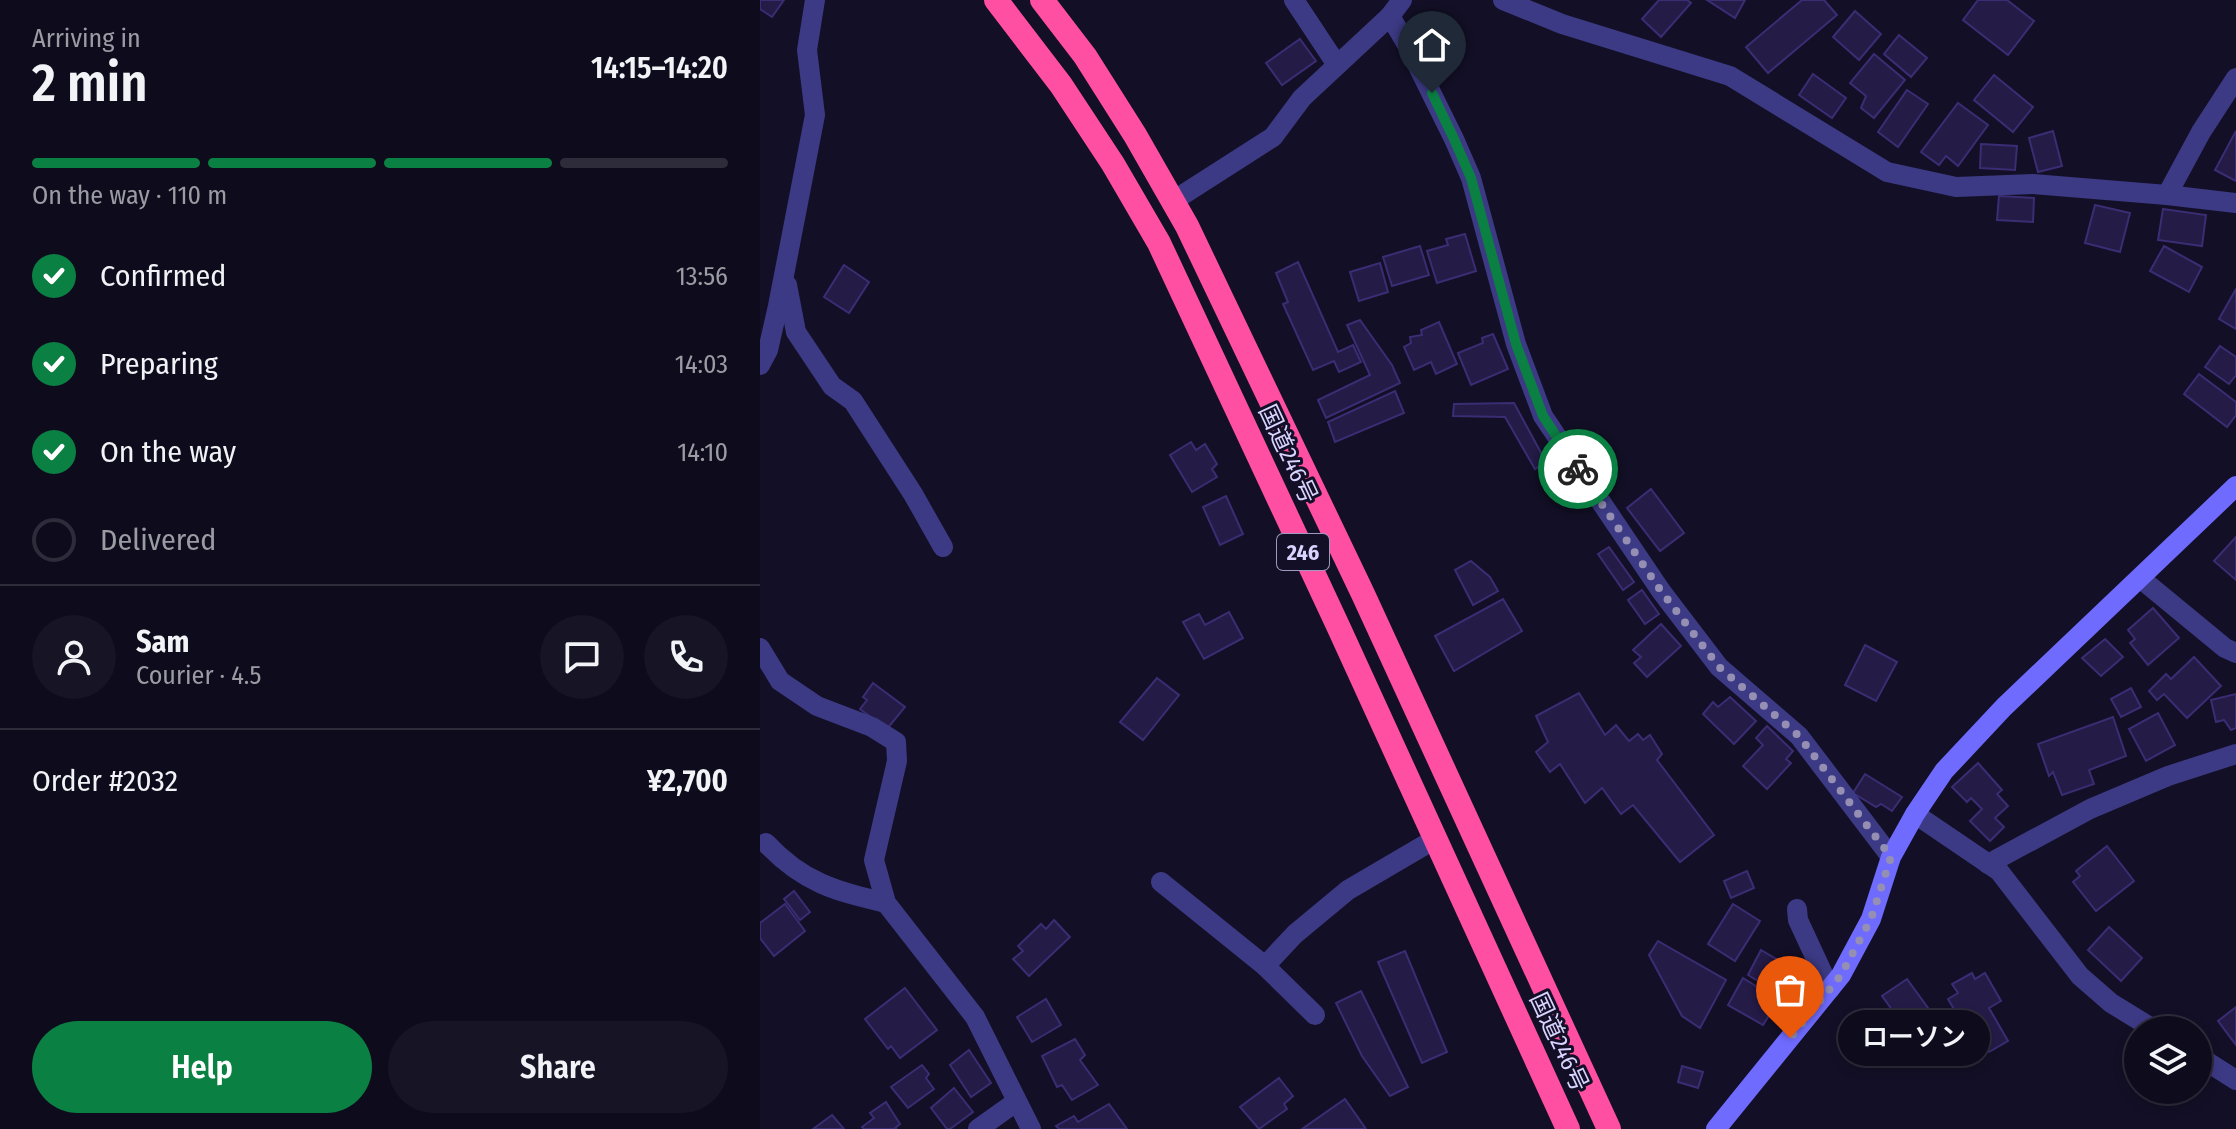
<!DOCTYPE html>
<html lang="en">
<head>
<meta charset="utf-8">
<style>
  :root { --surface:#0e0b1c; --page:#171425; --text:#f1f3f6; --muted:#9b9ba3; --line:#2e2b3b; --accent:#0b8043 }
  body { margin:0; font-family:"Fira Sans Condensed","Noto Sans JP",sans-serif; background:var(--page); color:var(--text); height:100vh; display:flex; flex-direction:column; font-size:30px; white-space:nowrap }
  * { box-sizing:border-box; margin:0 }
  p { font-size:26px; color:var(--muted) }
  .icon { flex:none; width:44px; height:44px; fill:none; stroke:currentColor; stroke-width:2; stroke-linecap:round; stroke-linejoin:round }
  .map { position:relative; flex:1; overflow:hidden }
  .sheet { display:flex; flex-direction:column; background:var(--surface); width:760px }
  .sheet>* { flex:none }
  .tools { position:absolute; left:1364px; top:1016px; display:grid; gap:16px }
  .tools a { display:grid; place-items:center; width:88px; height:88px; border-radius:50%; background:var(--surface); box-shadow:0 4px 12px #0003,0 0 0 2px var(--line); font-size:40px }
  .pin { position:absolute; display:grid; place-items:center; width:68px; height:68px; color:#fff; margin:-82px -34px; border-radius:50% 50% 50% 0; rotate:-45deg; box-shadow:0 0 8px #0007 }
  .pin .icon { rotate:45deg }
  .courier { position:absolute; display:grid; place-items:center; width:80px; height:80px; margin:-40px; border:6px solid #0b8043; border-radius:50%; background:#fff; color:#222; box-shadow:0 2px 10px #0007 }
  .bubble { position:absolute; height:56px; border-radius:28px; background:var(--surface); box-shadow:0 4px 12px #0003,0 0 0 2px var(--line); font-size:26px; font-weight:600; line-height:56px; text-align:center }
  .head em { font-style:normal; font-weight:600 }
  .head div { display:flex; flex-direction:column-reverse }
  .head { display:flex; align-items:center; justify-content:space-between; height:136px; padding:0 32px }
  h1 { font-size:52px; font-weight:600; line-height:60px }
  .bar { display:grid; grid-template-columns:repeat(4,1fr); gap:12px 8px; align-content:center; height:96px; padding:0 32px }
  .bar i { height:10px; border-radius:6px; background:var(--line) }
  .bar .active { background:var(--accent) }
  .bar p { grid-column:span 4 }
  .line { display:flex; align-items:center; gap:20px; padding:0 32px; border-top:2px solid var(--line) }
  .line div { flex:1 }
  .round { display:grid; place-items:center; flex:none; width:84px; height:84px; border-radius:42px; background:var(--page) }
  ol { padding:0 32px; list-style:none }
  li { display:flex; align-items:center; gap:24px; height:88px }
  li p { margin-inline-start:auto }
  li .icon { padding:8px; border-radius:50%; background:var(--accent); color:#fff; stroke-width:4 }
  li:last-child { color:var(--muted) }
  li i { width:44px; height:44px; border:4px solid var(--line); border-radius:50% }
  .primary-button { display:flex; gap:16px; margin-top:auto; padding:16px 32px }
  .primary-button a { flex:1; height:92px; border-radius:48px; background:var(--accent); color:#fff; font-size:32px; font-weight:600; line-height:92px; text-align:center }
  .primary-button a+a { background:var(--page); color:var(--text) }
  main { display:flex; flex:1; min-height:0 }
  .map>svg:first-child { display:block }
  .building { fill:#241b47; stroke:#3b2d73; stroke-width:2 }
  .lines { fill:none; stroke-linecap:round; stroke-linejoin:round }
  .street { stroke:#3d3a85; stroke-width:20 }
  .secondary { stroke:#6f6bff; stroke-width:20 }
  .highway { stroke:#ff4fa3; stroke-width:24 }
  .done { stroke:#948fb3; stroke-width:8; stroke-dasharray:0 14.4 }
  .route { stroke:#0b8043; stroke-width:10 }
  .labels { text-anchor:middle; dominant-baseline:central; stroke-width:6; stroke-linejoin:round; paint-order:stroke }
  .shield { fill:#130f26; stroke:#9e99be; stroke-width:2 }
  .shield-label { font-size:22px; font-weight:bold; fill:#d9d4ff }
  .street-label { font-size:24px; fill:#d9d4ff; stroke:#130f26 }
</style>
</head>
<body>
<main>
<section class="sheet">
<div class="head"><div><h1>2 min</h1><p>Arriving in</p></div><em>14:15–14:20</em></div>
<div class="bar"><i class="active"></i><i class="active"></i><i class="active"></i><i></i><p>On the way · 110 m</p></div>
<ol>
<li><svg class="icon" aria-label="check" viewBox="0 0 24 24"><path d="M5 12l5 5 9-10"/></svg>Confirmed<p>13:56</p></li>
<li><svg class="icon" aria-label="check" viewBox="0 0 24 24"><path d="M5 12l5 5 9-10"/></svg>Preparing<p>14:03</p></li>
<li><svg class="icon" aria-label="check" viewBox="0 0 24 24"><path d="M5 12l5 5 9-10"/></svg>On the way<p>14:10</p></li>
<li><i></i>Delivered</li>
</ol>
<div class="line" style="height:144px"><a class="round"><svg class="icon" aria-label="person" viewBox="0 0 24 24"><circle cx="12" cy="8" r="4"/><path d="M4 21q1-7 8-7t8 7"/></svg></a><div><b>Sam</b><p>Courier · 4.5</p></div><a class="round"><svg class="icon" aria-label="chat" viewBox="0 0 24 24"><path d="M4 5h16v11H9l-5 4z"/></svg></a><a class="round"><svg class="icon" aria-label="phone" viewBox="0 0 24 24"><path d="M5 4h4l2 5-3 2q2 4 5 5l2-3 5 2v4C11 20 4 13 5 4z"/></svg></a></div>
<div class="line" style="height:104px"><div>Order #2032</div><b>¥2,700</b></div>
<div class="primary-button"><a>Help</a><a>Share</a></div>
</section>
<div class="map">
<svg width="1476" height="1129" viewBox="0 0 1476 1129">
  <rect width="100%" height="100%" fill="#130f26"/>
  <g class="building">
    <polygon points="0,0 24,0 12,17 0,9"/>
    <polygon points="899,0 927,0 931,3 901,37 882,19"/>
    <polygon points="947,0 985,0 975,18"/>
    <polygon points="1042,0 1064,0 1077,15 1008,73 986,47"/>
    <polygon points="1218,0 1247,0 1274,21 1248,55 1203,20"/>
    <polygon points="1095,11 1121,34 1099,60 1073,37"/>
    <polygon points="1139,35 1167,58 1151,77 1124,54"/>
    <polygon points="540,39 556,61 522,85 506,63"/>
    <polygon points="1114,54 1145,80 1114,118 1101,108 1106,96 1090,83"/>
    <polygon points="1053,74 1086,98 1072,118 1039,95"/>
    <polygon points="1234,75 1273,107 1253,132 1214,100"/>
    <polygon points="1147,90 1168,104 1138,147 1118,132"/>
    <polygon points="1198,103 1228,125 1198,166 1186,156 1179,165 1161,152"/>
    <polygon points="1293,131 1302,166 1278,172 1269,138"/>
    <polygon points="1476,131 1476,181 1455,170"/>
    <polygon points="1221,144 1257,146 1255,170 1220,168"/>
    <polygon points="1239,196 1274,198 1273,222 1237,220"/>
    <polygon points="1335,205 1370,213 1360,252 1325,243"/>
    <polygon points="1403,209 1446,215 1442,246 1398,240"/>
    <polygon points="705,234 716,271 677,283 667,251 688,245 686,239"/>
    <polygon points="660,246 669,275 632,286 623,257"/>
    <polygon points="1404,246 1442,267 1429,292 1390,271"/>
    <polygon points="538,262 578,352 593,345 601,362 579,372 574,361 553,370 523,304 528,302 516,273"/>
    <polygon points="620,263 628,292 599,301 590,272"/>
    <polygon points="84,265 109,282 89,313 64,297"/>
    <polygon points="1476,289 1476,329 1459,319"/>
    <polygon points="600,320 632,365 640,383 566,418 558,400 610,375 587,325"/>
    <polygon points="679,322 697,364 676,374 671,362 654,370 644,347 651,343 650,337 662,335 661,330"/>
    <polygon points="733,334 748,369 711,385 698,353 723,343 722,338"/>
    <polygon points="1460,346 1476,357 1476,375 1469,384 1445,367"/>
    <polygon points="1439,374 1476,402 1476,415 1467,427 1424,394"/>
    <polygon points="635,391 644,413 575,442 568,422"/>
    <polygon points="754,403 786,462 775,469 745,417 693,416 694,404"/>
    <polygon points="431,442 436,450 445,444 457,464 452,469 457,477 432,492 410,455"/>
    <polygon points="891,489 924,533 900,551 867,508"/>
    <polygon points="466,496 483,534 460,545 443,507"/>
    <polygon points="1476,537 1476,580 1454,561"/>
    <polygon points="849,547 874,582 863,590 838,554"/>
    <polygon points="711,561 730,577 738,591 713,605 695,570"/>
    <polygon points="882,590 899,614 885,624 868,600"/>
    <polygon points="743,599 762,631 694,671 675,636"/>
    <polygon points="1393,608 1419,638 1388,665 1370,643 1375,639 1368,630"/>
    <polygon points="469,612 483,638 444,659 423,622 439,614 445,625"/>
    <polygon points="901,624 921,646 887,677 874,663 881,657 873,650"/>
    <polygon points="1345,639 1363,657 1341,676 1322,658"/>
    <polygon points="1105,645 1137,662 1116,701 1085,685"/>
    <polygon points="1434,657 1461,686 1427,718 1404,694 1397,700 1389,691 1406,674 1411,679"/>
    <polygon points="397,678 419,695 383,740 360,722"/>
    <polygon points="113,683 145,707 127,729 100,709 107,700 103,697"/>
    <polygon points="1371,688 1381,707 1361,717 1351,699"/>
    <polygon points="819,693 845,735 856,725 869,741 878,734 883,740 890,735 902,754 897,760 954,835 920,862 873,805 861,814 842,788 825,803 800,764 790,772 776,752 788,742 776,716"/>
    <polygon points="1476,694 1476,728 1471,730 1464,720 1456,722 1451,700"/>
    <polygon points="970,697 996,721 974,744 943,714 953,702 958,707"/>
    <polygon points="1398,713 1415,745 1386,761 1369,729"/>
    <polygon points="1353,717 1366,756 1329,770 1334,784 1302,795 1293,772 1289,776 1278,744"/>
    <polygon points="1007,726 1033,751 1026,759 1031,763 1007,789 983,766 1003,745 996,738"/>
    <polygon points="1218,763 1242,790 1237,794 1248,806 1235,818 1244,827 1230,841 1210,821 1222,809 1211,798 1207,802 1192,787"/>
    <polygon points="1105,774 1142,797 1132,811 1121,804 1116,807 1093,793"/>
    <polygon points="1347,846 1374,881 1336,911 1313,882 1320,876 1316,871"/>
    <polygon points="987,871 994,888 971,898 964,881"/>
    <polygon points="34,891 50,912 40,920 24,899"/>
    <polygon points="25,904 45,931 14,956 0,938 0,923"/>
    <polygon points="973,904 1000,921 975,961 948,944"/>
    <polygon points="294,920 310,937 269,976 253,959 263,951 258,946 281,924 286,929"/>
    <polygon points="1349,927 1382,958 1361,981 1328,950"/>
    <polygon points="898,941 966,980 940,1028 922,1016 889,955"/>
    <polygon points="1001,950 1037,971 1032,982 1025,979 1018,993 988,975"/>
    <polygon points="645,951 687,1052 662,1063 618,962"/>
    <polygon points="1212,973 1215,979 1225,973 1241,1001 1229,1008 1248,1041 1229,1052 1209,1019 1202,1023 1188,999 1198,993 1192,984"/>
    <polygon points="983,978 1010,995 1005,1005 1012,1011 1003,1025 968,1005"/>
    <polygon points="1147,979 1195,1045 1171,1063 1122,996"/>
    <polygon points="145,988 177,1030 140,1058 131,1046 128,1049 105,1019"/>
    <polygon points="601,991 648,1087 630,1096 602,1056 576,1003"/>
    <polygon points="286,999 301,1025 272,1042 257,1017"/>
    <polygon points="1476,1007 1476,1045 1458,1021"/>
    <polygon points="315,1039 325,1055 320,1060 338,1085 312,1100 302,1085 297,1087 282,1056"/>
    <polygon points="209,1050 231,1083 211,1097 190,1065"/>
    <polygon points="162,1065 169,1074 166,1078 174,1089 148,1108 131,1087"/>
    <polygon points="922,1066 943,1072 938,1088 918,1082"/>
    <polygon points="519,1078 533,1096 524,1104 527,1109 499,1129 480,1107"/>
    <polygon points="194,1088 213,1112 190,1129 187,1129 171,1108"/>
    <polygon points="585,1099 606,1129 542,1129"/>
    <polygon points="126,1102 140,1124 135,1128 137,1129 104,1129 102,1127 114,1118 110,1113"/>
    <polygon points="349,1104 367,1129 299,1129 296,1126 314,1116 318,1122"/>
    <polygon points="72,1115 84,1129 53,1129"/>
  </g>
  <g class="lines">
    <g class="street">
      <polyline points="534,0 577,65"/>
      <polyline points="743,0 802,24 970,76 1127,172 1196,187 1273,184 1407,195 1476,203"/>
      <polyline points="630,16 649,48 694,139 711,178 756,344 783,416 901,591 959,667 1039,736 1131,857"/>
      <polyline points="1407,195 1441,132 1476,78"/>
      <polyline points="413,201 513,137 542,98 630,16 642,0"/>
      <polyline points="27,285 36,332 72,386 93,401 153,494 183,547"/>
      <polyline points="0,365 8,350 18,306 55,115 47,50 55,0"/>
      <polyline points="1380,578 1465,648 1476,653"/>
      <polyline points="0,648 20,681 57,706 112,727 136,742 137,761 114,860 126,903 215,1017 271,1129"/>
      <polyline points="1155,814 1239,871 1320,976 1351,1003 1395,1030"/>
      <path d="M 6,843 C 43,883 76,891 126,903"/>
      <polyline points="1228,864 1330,809 1408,776 1476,754"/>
      <polyline points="401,882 505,966 555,1015"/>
      <polyline points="1037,909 1038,920 1070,989"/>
      <polyline points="505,966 535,934 588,890 675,839"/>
      <polyline points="1438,1056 1476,1080"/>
      <polyline points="218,1129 256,1102"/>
    </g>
    <polyline class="secondary" points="956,1129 1081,975 1111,919 1131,857 1155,814 1184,771 1244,707 1476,486"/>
    <g class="highway">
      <polyline points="236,0 301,85 353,164 399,243 578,626 808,1129"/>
      <polyline points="282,0 325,56 375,135 427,226 603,594 849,1129"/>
    </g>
  </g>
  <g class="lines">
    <polyline class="done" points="818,469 901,591 959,667 1039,736 1131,857 1111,919 1081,975 1030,1038"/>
    <polyline class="route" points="672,93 694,139 711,178 756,344 783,416 818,469"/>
  </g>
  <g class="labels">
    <rect class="shield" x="517" y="534" width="52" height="36" rx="6"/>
    <g class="shield-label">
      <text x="543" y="552">246</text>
    </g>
    <g class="street-label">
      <text transform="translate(528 454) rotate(65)">国道246号</text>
      <text transform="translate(799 1042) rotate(65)">国道246号</text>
    </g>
  </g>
</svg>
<div class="tools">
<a><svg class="icon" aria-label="layers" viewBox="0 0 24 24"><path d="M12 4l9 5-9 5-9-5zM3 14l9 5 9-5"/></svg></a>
</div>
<div class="pin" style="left:1030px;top:1038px;background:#ea580c"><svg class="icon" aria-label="bag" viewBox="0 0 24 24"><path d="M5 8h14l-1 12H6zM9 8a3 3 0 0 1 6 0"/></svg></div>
<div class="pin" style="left:672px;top:93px;background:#1f2937"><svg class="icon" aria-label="home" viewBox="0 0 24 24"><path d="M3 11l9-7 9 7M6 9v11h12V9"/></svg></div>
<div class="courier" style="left:818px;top:469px"><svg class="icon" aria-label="bike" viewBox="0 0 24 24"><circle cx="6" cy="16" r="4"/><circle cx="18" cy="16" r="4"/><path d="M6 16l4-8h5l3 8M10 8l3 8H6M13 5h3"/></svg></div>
<div class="bubble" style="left:1078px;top:1010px;width:152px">ローソン</div>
</div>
</main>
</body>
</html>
